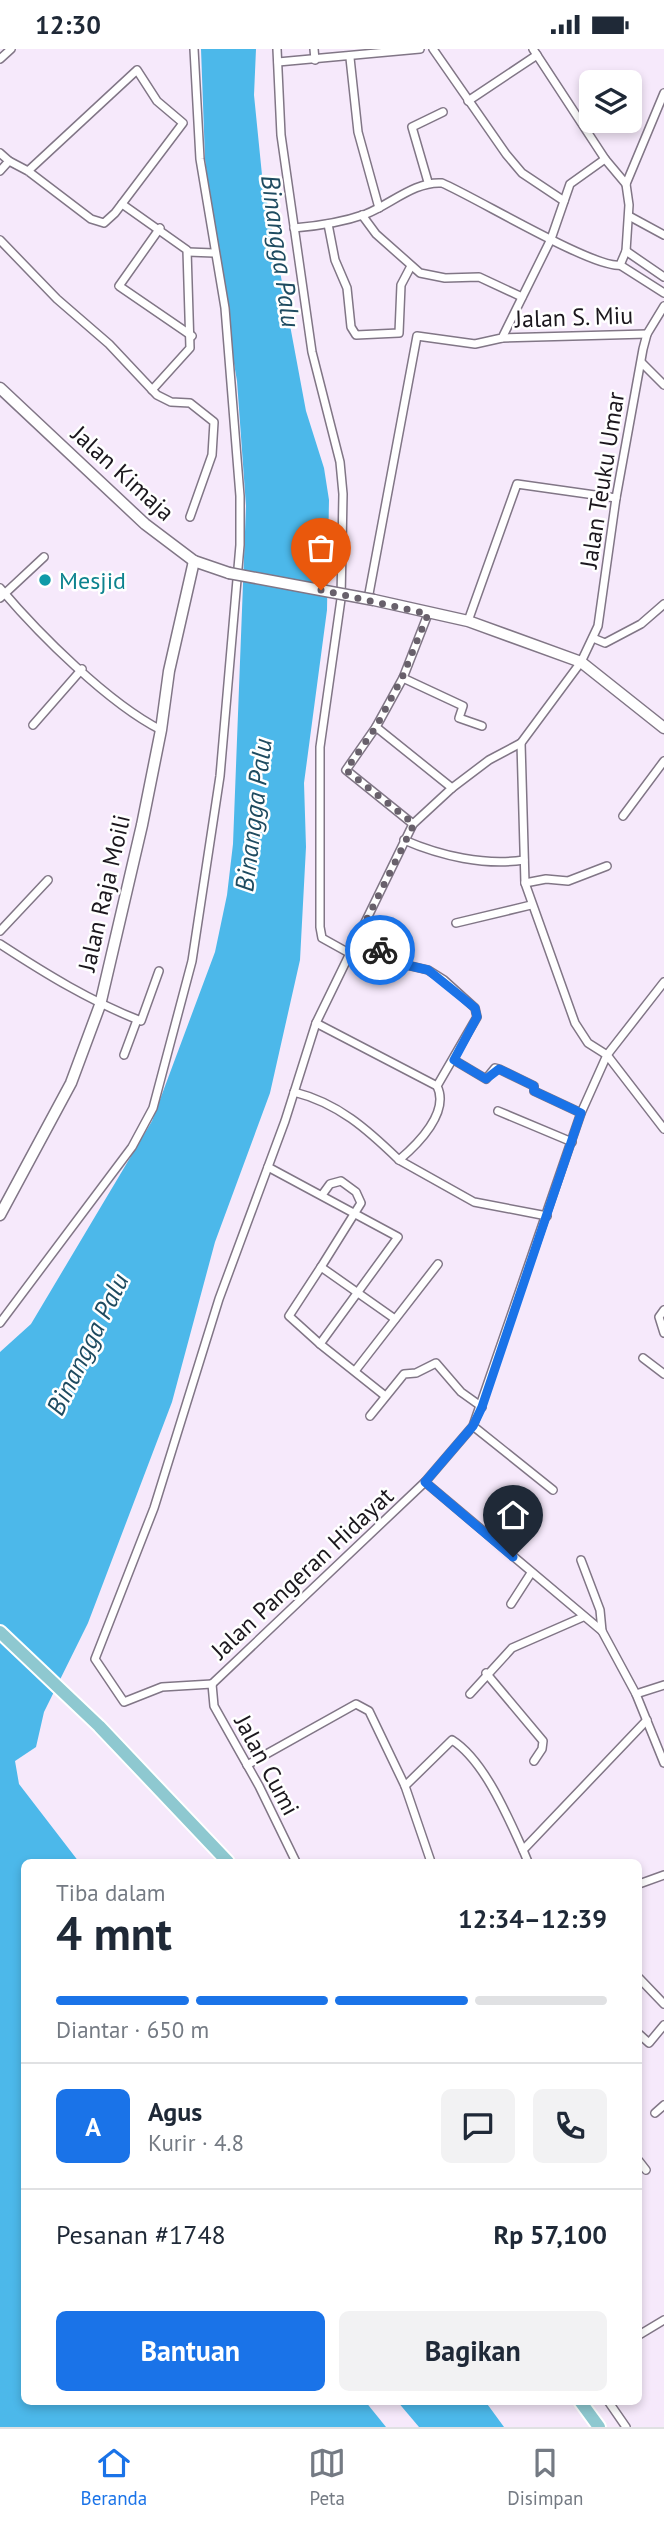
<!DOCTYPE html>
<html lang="id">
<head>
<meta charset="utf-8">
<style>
  :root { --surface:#fff; --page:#f2f2f3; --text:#1f2937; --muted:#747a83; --line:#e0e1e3; --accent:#1a73e8 }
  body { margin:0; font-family:"PT Sans",sans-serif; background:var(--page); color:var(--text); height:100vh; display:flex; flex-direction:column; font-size:26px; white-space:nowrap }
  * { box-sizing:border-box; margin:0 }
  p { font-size:23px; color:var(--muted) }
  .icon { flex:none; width:38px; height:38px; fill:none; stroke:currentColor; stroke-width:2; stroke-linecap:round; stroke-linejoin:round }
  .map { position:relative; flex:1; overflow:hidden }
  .side { position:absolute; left:21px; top:1810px; width:621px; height:546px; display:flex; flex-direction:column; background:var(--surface); border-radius:10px; box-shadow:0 4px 10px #0003 }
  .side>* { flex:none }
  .controls { position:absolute; left:579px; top:21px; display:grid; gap:14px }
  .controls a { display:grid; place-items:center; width:63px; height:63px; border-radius:10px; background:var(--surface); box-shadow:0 4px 10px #0003; font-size:35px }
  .pin { position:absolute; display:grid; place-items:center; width:60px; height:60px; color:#fff; margin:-72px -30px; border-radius:50% 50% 50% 0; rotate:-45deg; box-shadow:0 0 7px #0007 }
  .pin .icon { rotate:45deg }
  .courier { position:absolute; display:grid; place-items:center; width:70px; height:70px; margin:-35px; border:5px solid #1a73e8; border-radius:50%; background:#fff; color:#222; box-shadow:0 2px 9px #0007 }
  .headline em { font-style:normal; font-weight:700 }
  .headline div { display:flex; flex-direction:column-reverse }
  .headline { display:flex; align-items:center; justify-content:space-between; height:119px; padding:0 35px }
  h1 { font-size:46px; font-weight:700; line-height:52px }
  .bar { display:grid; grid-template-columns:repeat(4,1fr); gap:10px 7px; align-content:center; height:84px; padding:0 35px }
  .bar i { height:9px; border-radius:5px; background:var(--line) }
  .bar .selected { background:var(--accent) }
  .bar p { grid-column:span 4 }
  .line { display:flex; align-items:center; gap:18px; padding:0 35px; border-top:2px solid var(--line) }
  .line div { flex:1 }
  .round { display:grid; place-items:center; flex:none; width:74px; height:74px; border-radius:10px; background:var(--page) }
  .primary-button { display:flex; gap:14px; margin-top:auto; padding:14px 35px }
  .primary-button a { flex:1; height:80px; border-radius:10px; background:var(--accent); color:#fff; font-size:28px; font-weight:700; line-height:80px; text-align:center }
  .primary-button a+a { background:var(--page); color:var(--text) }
  .status { display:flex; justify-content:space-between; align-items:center; height:49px; padding:0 35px; background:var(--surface); direction:ltr }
  .status svg { height:19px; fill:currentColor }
  .tabs { display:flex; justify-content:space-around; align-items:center; height:98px; border-top:2px solid var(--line); background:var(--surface); font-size:19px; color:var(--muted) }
  .tabs a { display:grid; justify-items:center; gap:4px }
  .tabs .selected { color:var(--accent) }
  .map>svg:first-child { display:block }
  .water { fill:#4cb8ea }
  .pier { fill:#f6e9fb }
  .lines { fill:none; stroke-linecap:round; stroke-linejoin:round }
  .minor-casing { stroke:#817686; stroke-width:10 }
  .tertiary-casing { stroke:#817686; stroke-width:13 }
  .primary-casing { stroke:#fff; stroke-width:16 }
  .minor { stroke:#fff; stroke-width:7 }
  .tertiary { stroke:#fff; stroke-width:10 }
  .primary { stroke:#8ec8d0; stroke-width:12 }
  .tertiary-bridge-casing { stroke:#817686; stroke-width:13; stroke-linecap:butt }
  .tertiary-bridge { stroke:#fff; stroke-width:10 }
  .done { stroke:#68606b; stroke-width:7; stroke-dasharray:0 12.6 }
  .route { stroke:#1a73e8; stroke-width:9 }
  .culture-dot { fill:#0f9aa8; stroke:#fff; stroke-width:2.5 }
  .labels { text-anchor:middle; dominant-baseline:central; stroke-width:5; stroke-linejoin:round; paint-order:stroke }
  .street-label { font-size:24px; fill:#1b171d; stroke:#fff }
  .culture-label { font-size:24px; fill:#0d838f; stroke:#fff; text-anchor:start }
  .water-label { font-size:26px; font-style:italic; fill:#1e4b60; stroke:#fff }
</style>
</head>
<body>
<div class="status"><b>12:30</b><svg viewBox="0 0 49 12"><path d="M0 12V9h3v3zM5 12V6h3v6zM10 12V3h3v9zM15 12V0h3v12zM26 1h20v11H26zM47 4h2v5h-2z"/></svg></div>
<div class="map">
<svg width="664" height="2378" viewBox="0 0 664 2378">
  <rect width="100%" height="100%" fill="#f6e9fb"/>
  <polygon class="water" points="201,0 256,0 254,46 262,126 306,362 324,419 329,451 327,561 304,734 306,798 300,911 270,1044 215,1193 172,1353 88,1574 44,1663 36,1698 15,1712 19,1735 79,1813 24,1813 24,2352 485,2352 504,2378 0,2378 0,1303 31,1275 152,1072 215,903 227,846 233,795 246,457 237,332 220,232 205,110"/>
  <polygon class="pier" points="365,2352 397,2352 419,2378 386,2378"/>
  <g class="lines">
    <defs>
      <g id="minor">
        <polyline points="277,0 281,86 312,303 340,413 343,445 341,550 320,698 320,878 322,889 349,904"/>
        <polyline points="314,0 315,11"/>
        <polyline points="433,0 506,105 522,124 564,152"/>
        <polyline points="533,0 605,110 626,135"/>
        <polyline points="350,9 358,83 379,159"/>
        <polyline points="0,10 11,0"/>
        <polyline points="278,13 420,0"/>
        <polyline points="468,52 537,6"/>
        <polyline points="0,104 9,112 0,122"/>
        <polyline points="9,112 28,122 91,170 104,174 115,164 183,74 157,52 137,21 28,122"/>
        <polyline points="428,133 412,78 443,63"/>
        <polyline points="122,155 187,201 190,299 152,341"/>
        <polyline points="362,166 376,185 420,224 445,229 479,228 522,248"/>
        <polyline points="629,167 664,186"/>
        <polyline points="328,175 335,211 347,239 351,278 356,286 399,284 401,236 411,217"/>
        <polyline points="160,179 119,237 192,287"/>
        <path d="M 294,179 C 319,177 343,173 366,165 C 391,155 415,132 442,134 C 475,148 594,220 620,216 L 626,202 L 629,156 L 626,135 L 664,44"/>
        <polyline points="0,191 57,250 109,295 157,346 171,353 190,354 214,373 212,406 190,468"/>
        <polyline points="626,202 664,228"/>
        <polyline points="188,203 214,204"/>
        <polyline points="620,216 664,244"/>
        <polyline points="664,257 647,285 643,300 616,449 598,577 581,613 521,694 525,834 575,974 588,994 607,1006 664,1080"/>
        <polyline points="502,289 647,285"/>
        <polyline points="642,314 664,336"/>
        <path d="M 0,539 C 39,585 108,654 161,681"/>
        <polyline points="0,549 44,508"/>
        <polyline points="368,550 417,287 475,295 502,289 551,190 570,135 605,110"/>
        <polyline points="468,572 517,435 616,449"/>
        <polyline points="593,589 605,594 641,575 664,555"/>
        <polyline points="403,629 463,657 459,669 482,677"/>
        <polyline points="33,676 82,620"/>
        <polyline points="376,678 452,739"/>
        <polyline points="623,767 664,712"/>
        <polyline points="413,775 346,721 376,678 403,629 428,565"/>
        <path d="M 404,791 C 441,807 485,817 524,811"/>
        <polyline points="525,834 546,830 568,832 607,817"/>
        <polyline points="456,874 531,856"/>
        <polyline points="0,882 48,831"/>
        <path d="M 358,888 L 402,915 L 428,921 L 444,931 L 475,959 L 477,968 L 437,1037 C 450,1063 418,1095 399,1111 L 474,1153 L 547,1167"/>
        <path d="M 0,895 C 46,925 90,952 141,972 L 159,922"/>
        <polyline points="316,974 437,1037"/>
        <polyline points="124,1006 137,971"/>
        <polyline points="454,1011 486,1030 495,1019 499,1020 534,1037 534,1042 581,1064"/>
        <path d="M 294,1043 C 338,1054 367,1080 399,1111"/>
        <polyline points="498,1062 572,1093"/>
        <polyline points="268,1118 398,1188 320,1295 384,1346"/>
        <polyline points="321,1218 361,1154 356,1143 341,1132 330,1135 322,1146"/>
        <polyline points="664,1261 659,1268 664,1284"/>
        <polyline points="0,1274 132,1098 153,1059 192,912 220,727 240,496 240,447 225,259 200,110 194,0"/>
        <polyline points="320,1295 289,1267 321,1218 395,1270"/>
        <polyline points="643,1309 664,1325"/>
        <polyline points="355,1322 438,1215"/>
        <polyline points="370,1367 404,1325 416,1324 436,1314 461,1343 482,1358"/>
        <polyline points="473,1377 553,1441"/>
        <polyline points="425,1433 602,1582 636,1645 664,1714"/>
        <polyline points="581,1511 600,1561 602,1582"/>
        <polyline points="511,1555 531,1524"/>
        <polyline points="486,1624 543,1692 542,1700 534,1712"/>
        <polyline points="212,1635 162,1638 124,1653 95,1610 154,1459 219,1250 285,1072 316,974 413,775 452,739 489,711 521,694"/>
        <polyline points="212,1635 425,1433 473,1377 581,1064 607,1006 664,933"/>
        <polyline points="212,1635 214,1657 259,1737 296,1813"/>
        <polyline points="470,1645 512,1599 583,1568"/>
        <polyline points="636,1645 664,1636"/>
        <polyline points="247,1716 356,1655 369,1662 405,1737"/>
        <path d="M 431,1813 L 405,1737 L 452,1691 C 484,1711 508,1768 523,1801"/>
        <polyline points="528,1813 523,1801 647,1671"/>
        <polyline points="639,1835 664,1826"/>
        <polyline points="639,1929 664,1955"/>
        <polyline points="639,1985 649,1994 664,1976"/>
        <polyline points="655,2064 664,2056"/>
        <polyline points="639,2112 646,2121"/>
        <polyline points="639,2286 664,2271"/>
        <polyline points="608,2352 626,2378"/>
      </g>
      <g id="tertiary">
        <polyline points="0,339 145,475 194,512 229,524"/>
        <polyline points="374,551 468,572 581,613 664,679"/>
        <polyline points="0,1166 71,1034 100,956 142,776 161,681 169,622 194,512"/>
      </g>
      <g id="primary">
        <polyline points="0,1583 99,1677 228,1813"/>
        <polyline points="580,2352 599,2378"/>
      </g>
    </defs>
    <use href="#minor" class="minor-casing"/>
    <use href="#tertiary" class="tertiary-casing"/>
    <use href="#primary" class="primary-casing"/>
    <use href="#minor" class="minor"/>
    <use href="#tertiary" class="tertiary"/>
    <use href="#primary" class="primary"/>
    <defs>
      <polyline id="tertiary-bridge" points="229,524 374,551"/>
    </defs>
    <use href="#tertiary-bridge" class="tertiary-bridge-casing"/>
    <use href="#tertiary-bridge" class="tertiary-bridge"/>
  </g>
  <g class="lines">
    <polyline class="done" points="321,541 428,565 402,629 376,678 346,721 414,775 358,888 380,901"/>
    <polyline class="route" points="380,901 402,915 428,921 475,959 477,968 454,1011 486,1030 499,1020 534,1037 534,1042 581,1064 482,1358 473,1377 425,1433 513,1508"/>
  </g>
  <circle class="culture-dot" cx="45" cy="531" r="7"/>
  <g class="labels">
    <g class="street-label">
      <text transform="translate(574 268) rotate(-2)">Jalan S. Miu</text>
      <text transform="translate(123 424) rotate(42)">Jalan Kimaja</text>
      <text transform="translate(602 431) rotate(-81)">Jalan Teuku Umar</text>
      <text transform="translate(104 844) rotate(-77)">Jalan Raja Moili</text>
      <text transform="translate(302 1524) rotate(-43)">Jalan Pangeran Hidayat</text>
      <text transform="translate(267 1716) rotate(62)">Jalan Cumi</text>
    </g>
    <g class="culture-label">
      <text x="59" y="531">Mesjid</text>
    </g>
    <g class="water-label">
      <text transform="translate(281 202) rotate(82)">Binangga Palu</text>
      <text transform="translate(253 766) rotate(-83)">Binangga Palu</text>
      <text transform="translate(87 1295) rotate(-64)">Binangga Palu</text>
    </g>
  </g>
</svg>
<div class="controls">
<a><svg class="icon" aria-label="layers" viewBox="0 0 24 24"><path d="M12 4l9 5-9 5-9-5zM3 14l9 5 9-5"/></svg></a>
</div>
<div class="pin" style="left:321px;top:541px;background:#ea580c"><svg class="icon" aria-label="bag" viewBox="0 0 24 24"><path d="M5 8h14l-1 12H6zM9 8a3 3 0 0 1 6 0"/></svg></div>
<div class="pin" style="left:513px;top:1508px;background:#1f2937"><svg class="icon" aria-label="home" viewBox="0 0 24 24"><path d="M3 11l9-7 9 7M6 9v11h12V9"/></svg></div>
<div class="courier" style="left:380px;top:901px"><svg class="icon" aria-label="bike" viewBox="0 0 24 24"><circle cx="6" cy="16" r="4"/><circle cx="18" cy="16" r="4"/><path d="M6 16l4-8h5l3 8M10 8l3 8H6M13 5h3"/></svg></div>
<section class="side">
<div class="headline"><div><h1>4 mnt</h1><p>Tiba dalam</p></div><em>12:34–12:39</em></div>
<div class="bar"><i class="selected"></i><i class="selected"></i><i class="selected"></i><i></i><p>Diantar · 650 m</p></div>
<div class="line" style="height:126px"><b class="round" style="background:var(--accent);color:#fff">A</b><div><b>Agus</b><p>Kurir · 4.8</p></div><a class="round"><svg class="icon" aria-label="chat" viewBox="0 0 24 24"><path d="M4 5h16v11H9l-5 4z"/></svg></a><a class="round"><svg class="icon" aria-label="phone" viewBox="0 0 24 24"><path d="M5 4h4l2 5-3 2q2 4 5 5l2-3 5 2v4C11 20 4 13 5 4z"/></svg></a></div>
<div class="line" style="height:91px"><div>Pesanan #1748</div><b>Rp 57,100</b></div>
<div class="primary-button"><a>Bantuan</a><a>Bagikan</a></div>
</section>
</div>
<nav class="tabs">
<a class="selected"><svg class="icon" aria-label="home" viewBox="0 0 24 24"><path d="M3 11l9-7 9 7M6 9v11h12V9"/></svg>Beranda</a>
<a><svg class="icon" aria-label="map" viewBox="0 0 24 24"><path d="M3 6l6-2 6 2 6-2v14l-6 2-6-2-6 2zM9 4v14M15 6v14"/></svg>Peta</a>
<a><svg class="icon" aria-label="saved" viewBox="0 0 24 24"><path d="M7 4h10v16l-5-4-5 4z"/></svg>Disimpan</a>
</nav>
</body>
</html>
